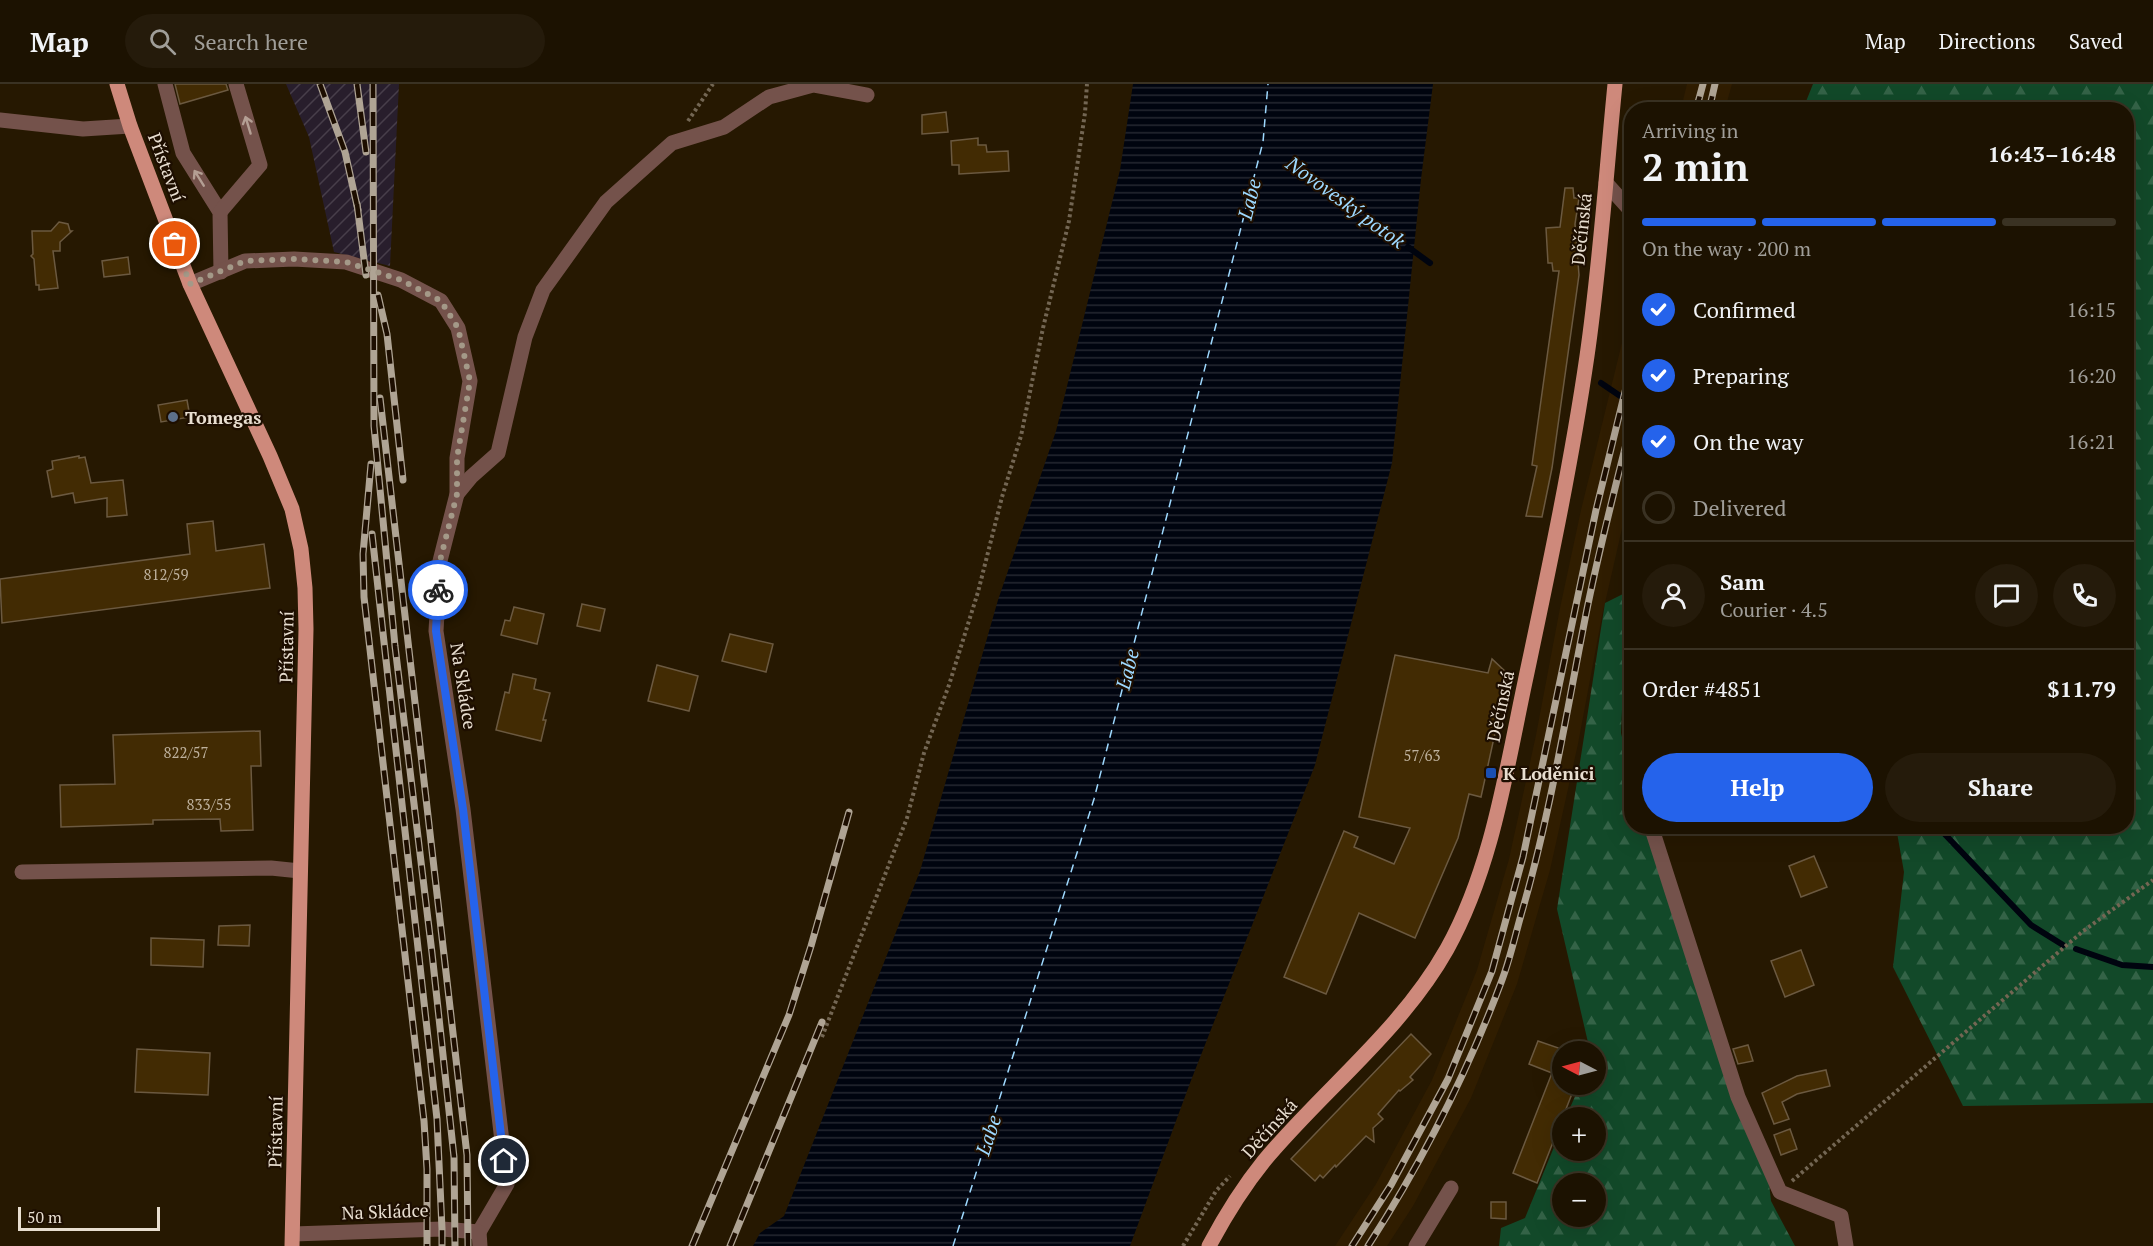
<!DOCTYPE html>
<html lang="en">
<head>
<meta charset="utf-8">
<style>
  :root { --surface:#1c1201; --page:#251b0b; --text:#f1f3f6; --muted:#a09e99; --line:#3a3223; --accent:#2563eb }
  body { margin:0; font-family:"PT Serif",serif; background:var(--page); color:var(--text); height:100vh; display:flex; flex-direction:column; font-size:22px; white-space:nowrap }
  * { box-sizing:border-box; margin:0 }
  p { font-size:20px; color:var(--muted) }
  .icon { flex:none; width:33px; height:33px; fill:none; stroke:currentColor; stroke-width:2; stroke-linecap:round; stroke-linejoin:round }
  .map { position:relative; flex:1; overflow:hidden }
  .sheet { position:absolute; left:1624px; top:18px; width:510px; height:732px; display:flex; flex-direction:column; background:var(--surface); border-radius:24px; box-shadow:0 6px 24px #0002,0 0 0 2px var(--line) }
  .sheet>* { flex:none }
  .needle { width:39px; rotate:276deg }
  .tools { position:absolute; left:1552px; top:957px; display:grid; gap:12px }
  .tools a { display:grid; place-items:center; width:54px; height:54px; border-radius:50%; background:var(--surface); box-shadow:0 6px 24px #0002,0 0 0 2px var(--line); font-size:30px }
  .scale { position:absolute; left:18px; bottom:15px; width:142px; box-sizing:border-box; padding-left:6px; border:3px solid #e8ded0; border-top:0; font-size:16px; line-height:21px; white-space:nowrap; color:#e8ded0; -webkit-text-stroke:4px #1d0e00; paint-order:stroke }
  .pin { position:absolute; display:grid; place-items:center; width:51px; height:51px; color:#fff; margin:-26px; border:3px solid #fff; border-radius:50%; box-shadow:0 2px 6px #0007 }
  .courier { position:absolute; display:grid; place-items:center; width:60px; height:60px; margin:-30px; border:4px solid #2563eb; border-radius:50%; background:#fff; color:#222; box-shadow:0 2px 8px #0007 }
  .summary em { font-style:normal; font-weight:800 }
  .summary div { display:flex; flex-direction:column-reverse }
  .summary { display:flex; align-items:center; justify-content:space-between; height:102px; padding:0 18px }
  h1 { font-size:39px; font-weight:800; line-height:45px }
  .bar { display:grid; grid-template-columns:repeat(4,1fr); gap:9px 6px; align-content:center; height:72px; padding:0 18px }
  .bar i { height:8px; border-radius:4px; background:var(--line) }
  .bar .current { background:var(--accent) }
  .bar p { grid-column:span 4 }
  .line { display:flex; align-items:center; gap:15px; padding:0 18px; border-top:2px solid var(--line) }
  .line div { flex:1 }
  .round { display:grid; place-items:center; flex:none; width:63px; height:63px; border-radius:32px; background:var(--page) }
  ol { padding:0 18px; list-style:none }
  li { display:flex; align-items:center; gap:18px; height:66px }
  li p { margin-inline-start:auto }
  li .icon { padding:6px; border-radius:50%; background:var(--accent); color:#fff; stroke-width:4 }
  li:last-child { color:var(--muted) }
  li i { width:33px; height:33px; border:3px solid var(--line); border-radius:50% }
  .action { display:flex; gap:12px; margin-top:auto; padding:12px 18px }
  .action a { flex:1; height:69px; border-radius:36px; background:var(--accent); color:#fff; font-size:24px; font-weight:800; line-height:69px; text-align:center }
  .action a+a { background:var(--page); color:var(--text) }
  header { display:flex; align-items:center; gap:36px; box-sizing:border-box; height:84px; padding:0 30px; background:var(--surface); border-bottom:2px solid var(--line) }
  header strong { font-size:28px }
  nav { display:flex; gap:33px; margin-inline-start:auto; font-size:21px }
  .search { width:420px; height:54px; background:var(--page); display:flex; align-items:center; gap:15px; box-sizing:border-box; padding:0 21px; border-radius:33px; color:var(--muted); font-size:22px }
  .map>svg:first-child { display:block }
  .built { fill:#301d00 }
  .industrial { fill:url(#industrial-furrows) }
  .forest { fill:url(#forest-firs); fill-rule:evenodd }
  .water { fill:url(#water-rules) }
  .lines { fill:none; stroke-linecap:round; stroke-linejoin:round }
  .stream { stroke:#00040f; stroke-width:6 }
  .ferry { stroke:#9ed9ff; stroke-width:1.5; stroke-dasharray:8 6; stroke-linecap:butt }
  .building { fill:#422b03; stroke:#6b5940; stroke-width:1.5 }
  .path { stroke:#736653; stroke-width:4; stroke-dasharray:3 3; stroke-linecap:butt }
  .minor { stroke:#74524b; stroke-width:15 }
  .major { stroke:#ce897b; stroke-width:15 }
  .rail-casing { stroke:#afa494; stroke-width:7 }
  .rail { stroke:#1d0e00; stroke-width:4.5; stroke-dasharray:14; stroke-linecap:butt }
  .oneway { stroke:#b49f94 }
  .done { stroke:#a49988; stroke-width:6; stroke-dasharray:0 10.8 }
  .route { stroke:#2563eb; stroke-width:8 }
  .service-dot { fill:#5c6f8a; stroke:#1d0e00; stroke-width:2 }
  .transit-dot { fill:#1a4fb4; stroke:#1d0e00; stroke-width:2 }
  .labels { text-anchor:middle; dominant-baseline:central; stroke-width:4.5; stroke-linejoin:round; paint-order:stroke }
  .number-label { font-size:15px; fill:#beb19d }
  .street-label { font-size:18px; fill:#e8ded0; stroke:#1d0e00 }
  .poi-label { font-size:18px; font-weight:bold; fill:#e8ded0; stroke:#1d0e00; text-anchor:start }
  .water-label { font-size:20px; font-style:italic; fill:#9ed9ff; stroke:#1d0e00 }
</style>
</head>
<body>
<header>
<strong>Map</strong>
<div class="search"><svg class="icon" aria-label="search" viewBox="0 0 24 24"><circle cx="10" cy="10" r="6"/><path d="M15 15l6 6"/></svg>Search here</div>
<nav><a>Map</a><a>Directions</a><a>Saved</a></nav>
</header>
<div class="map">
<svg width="2153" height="1162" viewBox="0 0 2153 1162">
  <defs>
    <pattern id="industrial-furrows" width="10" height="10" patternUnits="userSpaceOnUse" patternTransform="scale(1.5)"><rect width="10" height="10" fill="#281e2c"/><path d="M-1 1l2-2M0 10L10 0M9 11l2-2" fill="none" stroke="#473e4a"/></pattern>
    <pattern id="forest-firs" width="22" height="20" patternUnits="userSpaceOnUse" patternTransform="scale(1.5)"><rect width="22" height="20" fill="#124929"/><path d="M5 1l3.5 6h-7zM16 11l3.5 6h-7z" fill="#346347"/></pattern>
    <pattern id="water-rules" width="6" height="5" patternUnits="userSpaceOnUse" patternTransform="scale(1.5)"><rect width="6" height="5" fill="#00040f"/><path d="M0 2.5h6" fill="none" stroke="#252831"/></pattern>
  </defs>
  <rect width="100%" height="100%" fill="#261801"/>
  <g class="built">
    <polygon points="1687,0 1732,0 1725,25 1681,25"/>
    <polygon points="1632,218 1632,401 1602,532 1578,660 1550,786 1517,900 1471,1014 1413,1122 1387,1162 1335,1162 1376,1100 1432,996 1477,886 1509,775 1536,651 1560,524 1581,426"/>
  </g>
  <polygon class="industrial" points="286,0 399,0 390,182 334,168 309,53"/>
  <g class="forest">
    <polygon points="1813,0 2153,0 2153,1019 1963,1022 1893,883 1904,788 1896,743 2127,742 2127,26 1803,25"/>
    <path d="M 1627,508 L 1621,649 L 1632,695 L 1632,742 L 1646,743 L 1768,1090 L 1771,1117 L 1795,1162 L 1499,1162 L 1501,1144 L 1525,1134 L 1563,1041 L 1563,1066 L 1596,1066 L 1596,1034 L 1566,1033 L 1580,1001 L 1596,1000 L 1596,968 L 1590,967 L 1557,825 L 1605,519 ZM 1563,1100 L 1596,1100 L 1596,1132 L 1563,1132 Z"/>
  </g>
  <polygon class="water" points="1133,0 1433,0 1421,95 1392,379 1315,681 1190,999 1130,1162 753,1162 760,1149 784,1132 920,787 998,516 1056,347 1120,86"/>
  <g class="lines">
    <g class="stream">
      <polyline points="1408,163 1430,179"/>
      <polyline points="1601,299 1632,320"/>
      <polyline points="1937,742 2031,841 2063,861"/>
      <polyline points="2076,865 2122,881 2153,883"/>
    </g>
    <polyline class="ferry" points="953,1162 1094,715 1263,58 1268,0"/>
  </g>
  <g class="building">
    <polygon points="175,0 226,0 228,6 180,20"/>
    <polygon points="946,28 948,48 922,50 922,31"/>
    <polygon points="978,54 978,61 986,61 987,68 1008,67 1009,87 959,90 959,81 952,81 951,57"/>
    <polygon points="1565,104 1573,104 1574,114 1579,114 1575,140 1579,191 1552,384 1542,433 1526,432 1537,382 1532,381 1559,187 1553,187 1552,179 1548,179 1546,144 1560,143"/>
    <polygon points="59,138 68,140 70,147 72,147 60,158 60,167 53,167 58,204 39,206 39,201 36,201 34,175 31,172 33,170 32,147 51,147"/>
    <polygon points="128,173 130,190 104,193 102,177"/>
    <polygon points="187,316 190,333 161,338 158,321"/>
    <polygon points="79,372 79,374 85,373 91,399 123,396 127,431 107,433 107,414 75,419 73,409 52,413 47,387 53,385 52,377"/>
    <polygon points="213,437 216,467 264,460 270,504 2,539 0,495 190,470 187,440"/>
    <polygon points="582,520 605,525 600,547 577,542"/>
    <polygon points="514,523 544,530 537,560 501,551 505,536 510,537"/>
    <polygon points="730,550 773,560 766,588 722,577"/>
    <polygon points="1395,571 1488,589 1492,575 1508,590 1481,713 1469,710 1458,754 1415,854 1359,829 1326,910 1284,893 1344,747 1358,753 1354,763 1394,780 1410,744 1359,733"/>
    <polygon points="657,581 698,592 689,627 648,617"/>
    <polygon points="513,590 536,595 534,605 550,609 543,636 546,636 541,657 496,646 505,608 509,609"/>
    <polygon points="260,647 261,682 251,682 253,746 221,747 220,735 153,736 153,740 61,743 60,701 115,700 113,651"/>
    <polygon points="1814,772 1827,803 1801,813 1789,782"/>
    <polygon points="250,841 249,862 218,861 219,842"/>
    <polygon points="151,854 204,856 203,883 151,881"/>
    <polygon points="1801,866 1814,901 1785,913 1771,877"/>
    <polygon points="1411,950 1431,970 1410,993 1413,996 1400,1007 1399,1006 1378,1030 1383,1035 1373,1044 1374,1058 1366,1052 1336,1083 1335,1081 1323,1094 1320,1091 1315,1097 1291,1075"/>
    <polygon points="1538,957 1561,965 1563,963 1563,1000 1575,1002 1537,1099 1513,1089 1552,989 1529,980"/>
    <polygon points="1748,961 1753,977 1738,980 1733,965"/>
    <polygon points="137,965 210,969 208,1011 135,1008"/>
    <polygon points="1826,986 1830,1002 1797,1010 1782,1018 1789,1035 1774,1040 1762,1009 1797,992"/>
    <polygon points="1790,1045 1797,1065 1781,1071 1774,1051"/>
    <polygon points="1491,1118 1506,1118 1506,1135 1491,1134"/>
  </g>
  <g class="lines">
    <g class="path">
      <polyline points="688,37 713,0"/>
      <polyline points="822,953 907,734 924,669 949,601 978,508 1002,413 1021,352 1043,244 1069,137 1085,29 1087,0"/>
      <polyline points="1792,1097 2082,848 2153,796"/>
      <polyline points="1183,1162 1216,1107 1230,1092"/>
    </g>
    <g class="minor">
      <polyline points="165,0 183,69 220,128 221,188"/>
      <polyline points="0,36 83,45 130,42"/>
      <polyline points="1606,99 1632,128"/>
      <polyline points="220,128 260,81 236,0"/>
      <polyline points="190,200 245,177 294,175 346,178 401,196 441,217 458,244 470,297 457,374 457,410 440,477 436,547 463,725 507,1100 479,1148"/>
      <polyline points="457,410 471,393 498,369 525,253 543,206 606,118 672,59 724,43 769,13 813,1 867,11"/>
      <polyline points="1651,742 1738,1013 1780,1108 1841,1132 1846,1162"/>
      <polyline points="22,788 271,784 300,787"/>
      <polyline points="293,1150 442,1145 479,1148 480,1162"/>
      <polyline points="1416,1162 1451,1104"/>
    </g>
    <g class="major">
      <polyline points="117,0 130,42 190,200 270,372 292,425 301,465 305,504 306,545 292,1162"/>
      <path d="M 1209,1162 C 1225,1132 1243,1103 1264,1077 C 1323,1006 1401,947 1447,865 C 1492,784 1506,687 1525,598 C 1548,489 1571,382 1587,272 C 1600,182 1606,91 1615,0"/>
    </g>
    <defs>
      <g id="rail">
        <polyline points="320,0 345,68 358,126"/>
        <polyline points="357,0 366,68"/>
        <polyline points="373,0 374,342 395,562 432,869 454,1073 455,1162"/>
        <polyline points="1696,26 1703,0"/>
        <polyline points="1709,26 1715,0"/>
        <polyline points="357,120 366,191"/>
        <polyline points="378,211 387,250 403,396"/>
        <polyline points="380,314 467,1071 468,1162"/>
        <polyline points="371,380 363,470 364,513 424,1037 427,1085 427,1162"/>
        <polyline points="372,450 437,1035 442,1145 442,1162"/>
        <polyline points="692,1162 789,931 811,862 849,728"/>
        <polyline points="730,1162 822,938"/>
        <polyline points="1352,1162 1391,1101 1448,995 1492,887 1523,773 1596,426 1632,279"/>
        <path d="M 1368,1162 C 1422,1078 1467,990 1502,896 C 1510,875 1515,852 1521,831 C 1550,732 1566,631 1586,530 C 1599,465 1616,401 1632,336"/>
      </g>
    </defs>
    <use href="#rail" class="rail-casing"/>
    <use href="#rail" class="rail"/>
  </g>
  <defs><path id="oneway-shaft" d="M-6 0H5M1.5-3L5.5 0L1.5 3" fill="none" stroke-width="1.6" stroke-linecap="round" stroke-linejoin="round" transform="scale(1.5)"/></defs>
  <g class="oneway">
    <use href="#oneway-shaft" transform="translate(248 41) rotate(-107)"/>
    <use href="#oneway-shaft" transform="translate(199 94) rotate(-122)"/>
  </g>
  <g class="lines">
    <polyline class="done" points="175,160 190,200 245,177 294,175 346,178 401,196 441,217 458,244 470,297 457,374 457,410 440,477 438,506"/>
    <polyline class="route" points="438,506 436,547 463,725 504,1077"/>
  </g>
  <circle class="service-dot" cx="173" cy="333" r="6"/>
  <rect class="transit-dot" x="1485" y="683" width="12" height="12" rx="3"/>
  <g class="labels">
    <g class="number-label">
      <text x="166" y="490">812/59</text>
      <text x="186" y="668">822/57</text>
      <text x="1422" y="671">57/63</text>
      <text x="209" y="720">833/55</text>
    </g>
    <g class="street-label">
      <text transform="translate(167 83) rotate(69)">Přístavní</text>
      <text transform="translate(1581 145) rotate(-84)">Děčínská</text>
      <text transform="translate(286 563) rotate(-89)">Přístavní</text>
      <text transform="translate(464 602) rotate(81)">Na Skládce</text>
      <text transform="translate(1500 622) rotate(-78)">Děčínská</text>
      <text transform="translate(1269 1044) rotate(-48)">Děčínská</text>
      <text transform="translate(275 1048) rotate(-89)">Přístavní</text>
      <text transform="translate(385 1127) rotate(-2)">Na Skládce</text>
    </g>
    <g class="poi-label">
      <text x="185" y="333">Tomegas</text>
      <text x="1503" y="689">K Loděnici</text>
    </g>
    <g class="water-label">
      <text transform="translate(1249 115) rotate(-76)">Labe</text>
      <text transform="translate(1346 118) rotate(36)">Novoveský potok</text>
      <text transform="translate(1127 585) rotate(-76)">Labe</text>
      <text transform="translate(988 1051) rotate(-72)">Labe</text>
    </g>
  </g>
</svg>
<div class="tools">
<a><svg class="needle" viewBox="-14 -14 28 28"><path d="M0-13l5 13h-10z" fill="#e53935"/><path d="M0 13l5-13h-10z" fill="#a09e99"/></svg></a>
<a>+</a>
<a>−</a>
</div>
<div class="scale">50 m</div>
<div class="pin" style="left:175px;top:160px;background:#ea580c"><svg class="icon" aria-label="bag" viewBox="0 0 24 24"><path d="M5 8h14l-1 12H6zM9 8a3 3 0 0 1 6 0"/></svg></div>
<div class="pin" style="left:504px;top:1077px;background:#1f2937"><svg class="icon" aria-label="home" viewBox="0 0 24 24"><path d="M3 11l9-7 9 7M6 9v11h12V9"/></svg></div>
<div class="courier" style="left:438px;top:506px"><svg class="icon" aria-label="bike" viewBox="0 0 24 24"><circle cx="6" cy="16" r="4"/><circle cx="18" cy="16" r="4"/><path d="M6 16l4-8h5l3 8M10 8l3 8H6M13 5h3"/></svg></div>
<section class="sheet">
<div class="summary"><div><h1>2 min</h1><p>Arriving in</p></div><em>16:43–16:48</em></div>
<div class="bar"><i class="current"></i><i class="current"></i><i class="current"></i><i></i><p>On the way · 200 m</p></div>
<ol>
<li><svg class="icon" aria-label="check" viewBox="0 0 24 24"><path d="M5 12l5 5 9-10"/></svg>Confirmed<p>16:15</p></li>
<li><svg class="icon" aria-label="check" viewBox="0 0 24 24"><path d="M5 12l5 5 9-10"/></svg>Preparing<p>16:20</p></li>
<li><svg class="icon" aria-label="check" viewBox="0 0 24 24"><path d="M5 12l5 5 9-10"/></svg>On the way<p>16:21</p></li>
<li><i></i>Delivered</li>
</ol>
<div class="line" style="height:108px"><a class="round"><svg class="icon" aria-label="person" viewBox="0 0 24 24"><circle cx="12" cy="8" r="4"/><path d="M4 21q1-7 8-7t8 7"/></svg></a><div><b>Sam</b><p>Courier · 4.5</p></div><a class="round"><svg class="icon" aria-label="chat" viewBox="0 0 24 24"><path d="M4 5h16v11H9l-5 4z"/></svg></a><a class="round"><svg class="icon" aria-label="phone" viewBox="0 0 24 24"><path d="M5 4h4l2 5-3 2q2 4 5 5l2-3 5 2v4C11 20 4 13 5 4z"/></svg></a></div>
<div class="line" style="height:78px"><div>Order #4851</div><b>$11.79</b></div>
<div class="action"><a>Help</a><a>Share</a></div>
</section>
</div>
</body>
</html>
